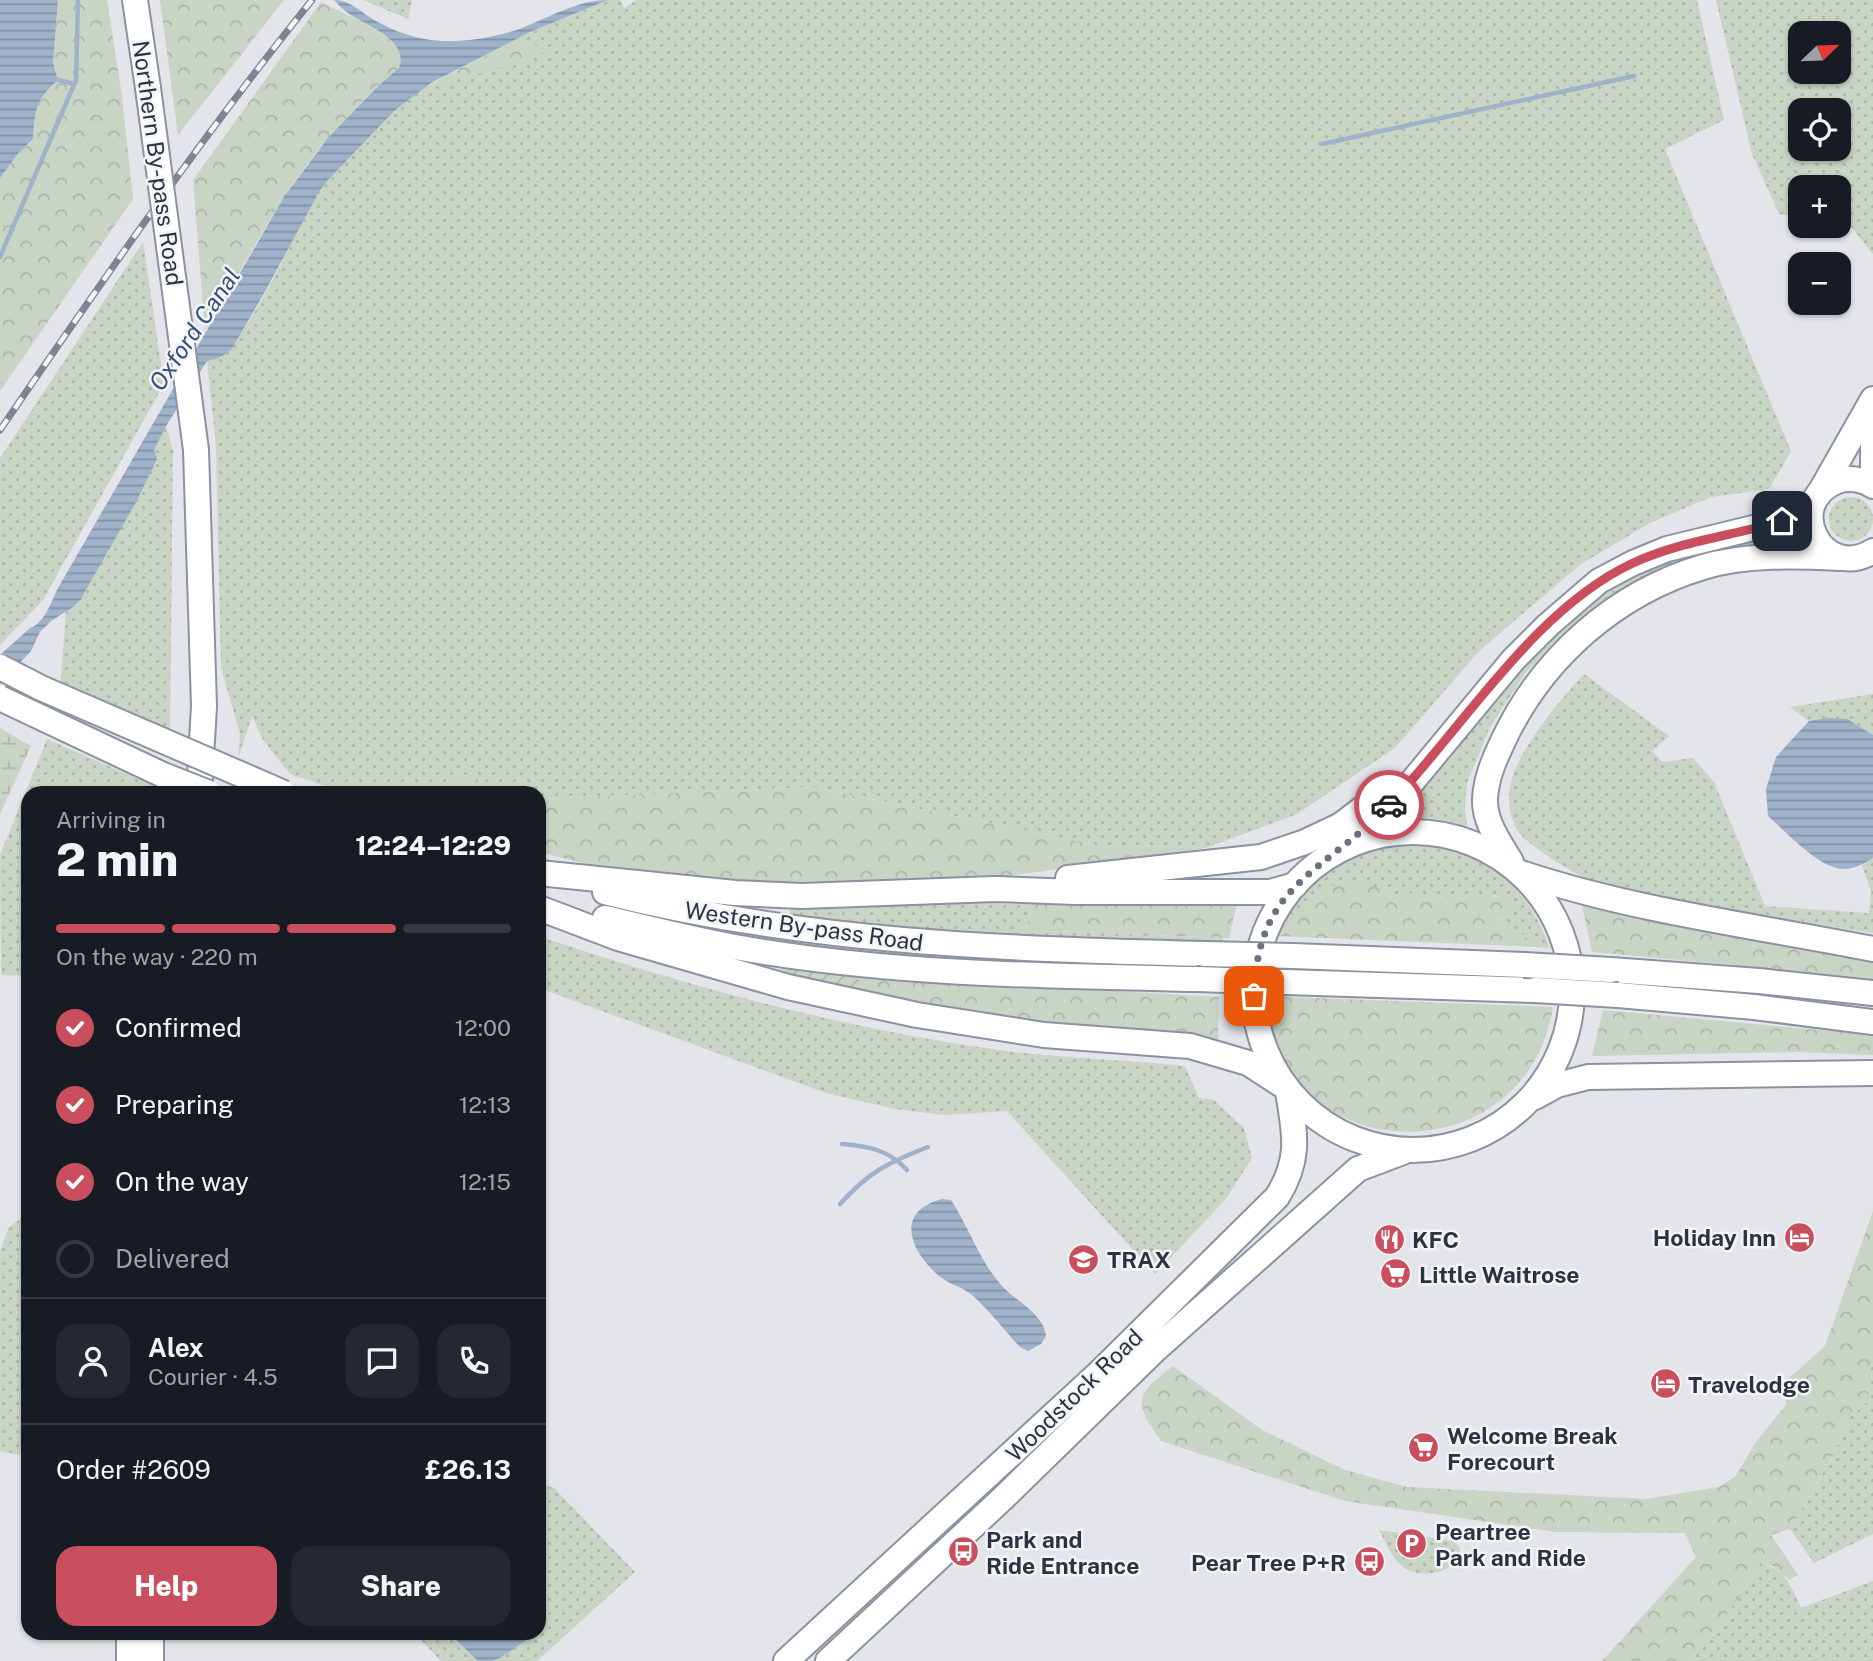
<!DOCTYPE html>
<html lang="en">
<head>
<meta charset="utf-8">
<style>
  :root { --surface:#171b24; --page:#242831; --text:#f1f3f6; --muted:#9ea1a6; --line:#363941; --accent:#c94e5e }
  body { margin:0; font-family:"Public Sans",sans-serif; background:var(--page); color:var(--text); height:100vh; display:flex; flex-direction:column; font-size:26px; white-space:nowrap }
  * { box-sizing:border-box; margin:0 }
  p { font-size:23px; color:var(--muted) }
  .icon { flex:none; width:38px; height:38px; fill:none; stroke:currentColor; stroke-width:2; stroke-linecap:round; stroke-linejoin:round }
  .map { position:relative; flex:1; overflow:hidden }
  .panel { position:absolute; left:21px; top:786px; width:525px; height:854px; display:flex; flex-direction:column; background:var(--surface); border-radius:21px; box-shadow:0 2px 5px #0004 }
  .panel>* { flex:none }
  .needle { width:46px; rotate:67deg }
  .tools { position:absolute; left:1788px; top:21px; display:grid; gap:14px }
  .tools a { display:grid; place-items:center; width:63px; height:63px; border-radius:14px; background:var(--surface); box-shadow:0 2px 5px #0004; font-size:35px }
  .pin { position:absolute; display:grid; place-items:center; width:60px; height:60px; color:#fff; margin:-30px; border-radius:14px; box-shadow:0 4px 10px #0006 }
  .courier { position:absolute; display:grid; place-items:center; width:70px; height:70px; margin:-35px; border:5px solid #c94e5e; border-radius:50%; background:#fff; color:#222; box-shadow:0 2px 9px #0007 }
  .summary em { font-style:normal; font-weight:800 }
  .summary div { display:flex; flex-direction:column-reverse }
  .summary { display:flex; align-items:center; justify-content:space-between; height:119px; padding:0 35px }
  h1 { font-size:46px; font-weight:800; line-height:52px }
  .bar { display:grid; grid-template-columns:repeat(4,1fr); gap:10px 7px; align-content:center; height:84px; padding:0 35px }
  .bar i { height:9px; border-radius:5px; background:var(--line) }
  .bar .current { background:var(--accent) }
  .bar p { grid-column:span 4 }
  .line { display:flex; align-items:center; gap:18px; padding:0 35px; border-top:2px solid var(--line) }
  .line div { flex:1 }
  .round { display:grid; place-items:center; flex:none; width:74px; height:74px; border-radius:21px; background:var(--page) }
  ol { padding:0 35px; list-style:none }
  li { display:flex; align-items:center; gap:21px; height:77px }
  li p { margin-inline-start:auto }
  li .icon { padding:7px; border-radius:50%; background:var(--accent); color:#fff; stroke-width:4 }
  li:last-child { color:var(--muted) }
  li i { width:38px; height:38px; border:4px solid var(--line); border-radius:50% }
  .button { display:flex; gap:14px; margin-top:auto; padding:14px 35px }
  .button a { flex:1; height:80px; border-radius:21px; background:var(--accent); color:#fff; font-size:28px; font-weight:800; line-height:80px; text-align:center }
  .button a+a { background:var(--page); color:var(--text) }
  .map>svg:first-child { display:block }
  .grass { fill:url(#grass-dots); fill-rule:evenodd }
  .forest { fill:url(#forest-crowns) }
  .wetland { fill:url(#wetland-marsh) }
  .garden { fill:url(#garden-furrows) }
  .water { fill:url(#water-rules) }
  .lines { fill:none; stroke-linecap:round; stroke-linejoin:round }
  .stream { stroke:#9fb2c9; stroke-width:4.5 }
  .highway-casing { stroke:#8b93a0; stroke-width:28 }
  .highway { stroke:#fff; stroke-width:24 }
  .rail-casing { stroke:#7d8593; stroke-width:7 }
  .rail { stroke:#f2f4f8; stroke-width:4.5; stroke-dasharray:13; stroke-linecap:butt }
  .highway-bridge-casing { stroke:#8b93a0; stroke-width:28; stroke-linecap:butt }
  .highway-bridge { stroke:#fff; stroke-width:24 }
  .done { stroke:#6b717d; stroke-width:7; stroke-dasharray:0 12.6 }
  .route { stroke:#c94e5e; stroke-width:9 }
  .labels { text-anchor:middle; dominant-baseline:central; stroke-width:5; stroke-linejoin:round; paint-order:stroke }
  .street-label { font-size:23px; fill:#2b3342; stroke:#f2f4f8 }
  .poi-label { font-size:23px; font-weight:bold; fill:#2b3342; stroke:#f2f4f8; text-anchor:start }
  .water-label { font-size:24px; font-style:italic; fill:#375174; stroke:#f2f4f8 }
</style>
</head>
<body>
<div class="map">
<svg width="1873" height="1661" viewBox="0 0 1873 1661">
  <defs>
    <pattern id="grass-dots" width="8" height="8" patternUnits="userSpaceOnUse" patternTransform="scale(1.75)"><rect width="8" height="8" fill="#c8d4c4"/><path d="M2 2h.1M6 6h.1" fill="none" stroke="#acb6aa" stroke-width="1.8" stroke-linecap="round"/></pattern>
    <pattern id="forest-crowns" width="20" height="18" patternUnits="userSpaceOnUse" patternTransform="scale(1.75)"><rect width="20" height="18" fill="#c8d4c4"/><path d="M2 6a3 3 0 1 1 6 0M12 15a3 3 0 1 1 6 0" fill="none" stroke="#acb6aa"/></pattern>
    <pattern id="wetland-marsh" width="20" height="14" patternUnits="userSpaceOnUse" patternTransform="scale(1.75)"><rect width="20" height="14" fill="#c8d4c4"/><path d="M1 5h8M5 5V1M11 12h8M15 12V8" fill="none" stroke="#acb6aa"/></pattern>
    <pattern id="garden-furrows" width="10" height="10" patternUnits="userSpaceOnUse" patternTransform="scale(1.75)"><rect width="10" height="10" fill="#c8d4c4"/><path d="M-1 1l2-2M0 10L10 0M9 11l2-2" fill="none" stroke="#acb6aa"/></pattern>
    <pattern id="water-rules" width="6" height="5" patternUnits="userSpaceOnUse" patternTransform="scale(1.75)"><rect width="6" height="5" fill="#9fb2c9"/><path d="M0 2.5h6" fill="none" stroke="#8291a5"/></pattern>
  </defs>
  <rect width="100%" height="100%" fill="#e3e5ea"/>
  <g class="grass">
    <polygon points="363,0 412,0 408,19"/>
    <path d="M 608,0 L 620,0 L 624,8 L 637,0 L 1697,0 L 1724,120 L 1665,149 L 1791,451 L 1769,489 L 1711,497 L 1652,522 L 1581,564 L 1479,651 L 1395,748 L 1297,814 L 1206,848 L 1096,845 L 813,787 L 539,799 L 539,793 L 521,793 L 459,773 L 452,793 L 345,793 L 290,774 L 263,740 L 252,716 L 238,758 L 240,734 L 221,667 L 216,445 L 207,361 C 251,348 292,229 321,190 C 343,158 379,121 410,97 C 441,73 506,61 545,49 L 530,44 L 519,37 Z"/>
    <path d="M 1716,0 L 1873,0 L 1873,254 L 1848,223 L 1839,222 L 1839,187 L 1801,187 L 1801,217 L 1779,214 L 1752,154 ZM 1801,33 L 1839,33 L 1839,72 L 1801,72 ZM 1801,110 L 1839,110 L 1839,149 L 1801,149 Z"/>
    <polygon points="143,242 164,384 43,600 0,645 0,458"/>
    <polygon points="166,426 173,450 170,735 60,688 66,611 73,607"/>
    <circle cx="1851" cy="519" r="22"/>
    <path d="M 1771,537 L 1773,546 L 1609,599 L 1552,644 L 1524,675 L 1490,727 L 1467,783 L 1465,810 L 1467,827 C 1440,816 1414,817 1385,819 L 1535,651 L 1604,592 L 1636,573 L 1685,554 Z"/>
    <path d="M 1584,674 L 1669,736 L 1652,751 L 1663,762 L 1693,758 L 1714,782 L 1765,906 L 1869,913 L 1871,891 L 1862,865 L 1873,858 L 1873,933 C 1810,923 1747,913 1684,901 C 1659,896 1632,893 1606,886 C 1585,881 1540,853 1524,838 C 1514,829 1509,813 1509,799 C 1507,760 1559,702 1584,674 Z"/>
    <path d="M 1873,694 L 1873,735 C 1846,718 1841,716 1809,721 L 1790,707 Z"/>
    <polygon points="47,739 156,787 156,793 28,793 28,976 1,975 0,855"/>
    <path d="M 1418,842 C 1486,852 1526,883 1550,948 L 1536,947 L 1524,935 L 1503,927 L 1496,895 C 1483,902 1472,900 1459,894 L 1449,899 L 1441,896 L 1399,902 L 1393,901 L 1388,891 L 1378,889 L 1315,903 L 1276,936 C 1287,897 1323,861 1363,849 C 1381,844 1399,843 1418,842 Z"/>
    <polygon points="867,901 1020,904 1031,909 1028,923 1022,930 1223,938 1224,943 1040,940 919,933 789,916 791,902"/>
    <path d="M 539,936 C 685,986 846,1029 999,1050 C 1061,1058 1123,1060 1185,1066 L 1199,1098 L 1214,1100 L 1244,1128 L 1252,1158 L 1225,1200 L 1155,1274 L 1007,1111 L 945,1115 L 895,1109 L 826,1093 L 539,988 Z"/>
    <polygon points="22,1218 28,1219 28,1398 20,1455 0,1451 0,1250 9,1227"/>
    <polygon points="1873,1365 1873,1534 1814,1563 1790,1529 1834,1454 1848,1419 1869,1400 1867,1372"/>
    <polygon points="539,1483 554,1488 635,1572 537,1661 441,1661 414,1633 539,1633"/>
    <path d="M 1379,1530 L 1453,1541 L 1460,1548 C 1461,1573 1420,1580 1403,1567 C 1392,1559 1386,1542 1379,1530 Z"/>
    <path d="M 1760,1563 C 1785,1568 1791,1586 1801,1608 L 1873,1581 L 1873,1661 L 1688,1661 L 1742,1594 Z"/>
  </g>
  <g class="forest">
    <path d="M 58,0 L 107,0 L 122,96 L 133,199 L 0,391 L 0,178 L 20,151 L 33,139 C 35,110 35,100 58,80 L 53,63 Z"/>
    <polygon points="160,0 284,0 178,135"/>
    <path d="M 321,2 C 340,13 400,33 401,58 C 401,62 401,65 399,68 C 394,75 385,80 378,86 C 365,98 353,112 341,125 C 283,184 249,261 205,330 L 193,180 Z"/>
    <polygon points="519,37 530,44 551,50 523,61 420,90"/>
    <polygon points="459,773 521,793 452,793"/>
    <polygon points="813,787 1096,845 1206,848 965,882 760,882 610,870 539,852 539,799"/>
    <path d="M 1362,883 L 1388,891 L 1393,901 L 1398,902 L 1404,894 C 1423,890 1443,902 1459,894 C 1483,904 1486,894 1507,896 L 1513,913 L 1500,918 L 1503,926 L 1524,935 L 1536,947 L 1276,936 L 1315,903 L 1320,891 L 1334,885 Z"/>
    <polygon points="1581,901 1873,958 1873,980 1865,981 1746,966 1592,952"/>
    <polygon points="1020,904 1237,904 1229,938 1021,930 1028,923 1031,910"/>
    <polygon points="857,976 1219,997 1218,1041 1111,1032 996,1019 859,993"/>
    <path d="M 1265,996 L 1553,1007 C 1525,1179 1277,1171 1265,996 Z"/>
    <polygon points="1603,1010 1873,1035 1873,1055 1799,1052 1592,1056"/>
    <path d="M 1873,1211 L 1873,1365 L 1867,1372 L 1869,1400 L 1848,1419 L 1834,1454 L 1790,1529 L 1771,1535 L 1798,1575 L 1789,1580 L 1773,1566 L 1760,1563 L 1742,1594 L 1688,1661 L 1602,1661 L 1696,1557 L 1685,1533 L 1556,1532 L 1345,1501 L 1161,1441 C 1133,1402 1135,1395 1173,1366 L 1262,1430 L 1345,1470 L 1407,1487 L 1646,1499 L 1719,1487 L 1736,1476 L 1755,1443 L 1786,1405 L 1787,1380 L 1825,1346 Z"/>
  </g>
  <polygon class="wetland" points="0,728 31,746 0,814"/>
  <polygon class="garden" points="783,967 857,976 863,988 859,993 781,976"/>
  <g class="water">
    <path d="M 0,0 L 58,0 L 53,63 L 58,80 C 35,100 35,110 33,139 L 20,151 L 0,178 Z"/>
    <path d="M 334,0 C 351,0 361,13 376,21 C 396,32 419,40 442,41 C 468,42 498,37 522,28 C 550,17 578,0 608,0 L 530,32 L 431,83 L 394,111 L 328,180 L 319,192 L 262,297 L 231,350 L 219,358 L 207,361 L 166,426 L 154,450 L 157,459 L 135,504 L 80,600 L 73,607 L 51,621 L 40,632 L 31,651 L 0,684 L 0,655 L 30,628 C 45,623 51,602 58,588 L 284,197 L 328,138 L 377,87 L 399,68 C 409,40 369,27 351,15 C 344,11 339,5 334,0 Z"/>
    <path d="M 1828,718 L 1847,719 L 1873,735 L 1873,858 C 1864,864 1852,870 1841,869 C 1817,866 1786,832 1768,816 L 1766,789 L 1776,757 L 1809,721 Z"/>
    <path d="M 942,1199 L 951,1200 C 970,1229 980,1263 1004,1288 C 1018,1302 1044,1315 1046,1336 L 1041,1344 L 1028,1351 L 1020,1347 C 1004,1330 989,1310 972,1295 C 962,1287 949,1284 939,1276 C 911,1252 893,1212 942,1199 Z"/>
    <polygon points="449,1633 537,1633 500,1658 492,1661 478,1661"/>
  </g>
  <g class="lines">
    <g class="stream">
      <polyline points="58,80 74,84"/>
      <polyline points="1322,144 1634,76"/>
      <polyline points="0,257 76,80 78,0"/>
      <path d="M 842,1144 C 868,1146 889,1150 907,1170"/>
      <path d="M 840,1204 C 869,1172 887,1163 928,1147"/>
    </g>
    <defs>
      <g id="highway">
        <polyline points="135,0 148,88"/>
        <polyline points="1873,433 1873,466"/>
        <polyline points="196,450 204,706 199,793"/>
        <path d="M 1873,486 C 1863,479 1849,477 1837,481 C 1782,503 1822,583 1873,551"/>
        <polyline points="1819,494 1873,399"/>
        <circle cx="1413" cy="991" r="159"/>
        <polyline points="1351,841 1411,783 1513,660 1548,625 1599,581 1633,563 1667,549 1782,521 1813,503"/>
        <path d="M 1511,862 C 1500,843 1484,822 1485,799 C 1486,777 1495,758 1504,739 C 1543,657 1616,593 1703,567 C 1747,554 1795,556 1840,558"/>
        <polyline points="539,873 735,893 802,896 995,889 1075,892 1270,892 1295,885"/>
        <path d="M 1524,874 C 1636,911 1756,926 1873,949"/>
        <polyline points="1068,878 1261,857 1305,842 1341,825 1379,796"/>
        <path d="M 605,892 C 801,942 1004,949 1205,954"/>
        <polyline points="539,908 618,938 788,987 917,1015 1044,1035 1190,1046 1248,1063 1282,1085"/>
        <path d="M 605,918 C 648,928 691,939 735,947 C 886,974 1042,976 1196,979"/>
        <polyline points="1293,956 1524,965"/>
        <polyline points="1611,970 1759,981 1873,993"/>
        <polyline points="1286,982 1535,990"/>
        <polyline points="1618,995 1754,1007 1873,1022"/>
        <polyline points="1535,1097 1557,1085 1588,1077 1873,1073"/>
        <polyline points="129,1661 129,1633"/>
        <polyline points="151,1661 151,1633"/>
        <path d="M 786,1661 L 1099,1373 L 1277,1197 C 1301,1159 1295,1134 1288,1092"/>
        <polyline points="828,1661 1001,1500 1156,1349 1358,1169 1403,1152"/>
      </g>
    </defs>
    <use href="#highway" class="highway-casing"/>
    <use href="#highway" class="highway"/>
    <defs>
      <path id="rail" d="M 0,430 C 100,284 201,138 312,0"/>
    </defs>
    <use href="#rail" class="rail-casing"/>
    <use href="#rail" class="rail"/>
    <defs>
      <g id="highway-bridge">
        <polyline points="148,88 196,450"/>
        <polyline points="0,667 41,688 284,793"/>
        <polyline points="0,698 163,775 209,793"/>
        <polyline points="1205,954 1293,956"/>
        <polyline points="1524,965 1611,970"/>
        <polyline points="1196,979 1286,982"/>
        <polyline points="1535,990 1618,995"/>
      </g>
    </defs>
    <use href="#highway-bridge" class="highway-bridge-casing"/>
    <use href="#highway-bridge" class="highway-bridge"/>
  </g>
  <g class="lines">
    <path class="done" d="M 1254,996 C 1257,883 1322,875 1389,805"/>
    <path class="route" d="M 1389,805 C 1464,727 1534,609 1633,563 C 1680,541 1732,536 1782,521"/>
  </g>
  <defs>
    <symbol id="hotel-disc" viewBox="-11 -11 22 22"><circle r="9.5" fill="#c94e5e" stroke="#f2f4f8"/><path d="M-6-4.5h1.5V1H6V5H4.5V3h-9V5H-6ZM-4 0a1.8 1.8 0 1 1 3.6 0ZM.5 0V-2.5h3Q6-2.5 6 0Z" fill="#fff"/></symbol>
    <symbol id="restaurant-disc" viewBox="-11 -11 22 22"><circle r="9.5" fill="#c94e5e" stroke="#f2f4f8"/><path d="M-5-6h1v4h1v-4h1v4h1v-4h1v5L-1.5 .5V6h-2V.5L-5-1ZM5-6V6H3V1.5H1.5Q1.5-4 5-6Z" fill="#fff"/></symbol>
    <symbol id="university-disc" viewBox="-11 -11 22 22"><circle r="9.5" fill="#c94e5e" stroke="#f2f4f8"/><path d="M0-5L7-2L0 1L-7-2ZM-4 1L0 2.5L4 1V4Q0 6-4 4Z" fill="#fff"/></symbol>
    <symbol id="supermarket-disc" viewBox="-11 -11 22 22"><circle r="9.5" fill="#c94e5e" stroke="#f2f4f8"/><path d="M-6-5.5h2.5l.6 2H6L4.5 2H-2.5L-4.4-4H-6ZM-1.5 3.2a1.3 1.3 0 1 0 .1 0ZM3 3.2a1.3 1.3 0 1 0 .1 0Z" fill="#fff"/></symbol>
    <symbol id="parking-disc" viewBox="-11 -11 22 22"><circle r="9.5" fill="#c94e5e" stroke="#f2f4f8"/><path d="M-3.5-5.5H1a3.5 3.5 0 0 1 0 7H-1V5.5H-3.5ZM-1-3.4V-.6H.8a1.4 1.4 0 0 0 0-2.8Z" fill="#fff"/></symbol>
    <symbol id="bus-disc" viewBox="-11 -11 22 22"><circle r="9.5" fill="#c94e5e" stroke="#f2f4f8"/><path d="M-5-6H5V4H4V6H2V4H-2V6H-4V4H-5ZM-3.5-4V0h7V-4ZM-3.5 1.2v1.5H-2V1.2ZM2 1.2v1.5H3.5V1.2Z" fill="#fff"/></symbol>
  </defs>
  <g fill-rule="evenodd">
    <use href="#hotel-disc" x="1782" y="1220" width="35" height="35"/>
    <use href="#restaurant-disc" x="1372" y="1222" width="35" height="35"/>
    <use href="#university-disc" x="1066" y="1242" width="35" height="35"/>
    <use href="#supermarket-disc" x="1378" y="1256" width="35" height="35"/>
    <use href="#hotel-disc" x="1648" y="1366" width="35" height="35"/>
    <use href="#supermarket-disc" x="1406" y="1430" width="35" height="35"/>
    <use href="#parking-disc" x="1394" y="1526" width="35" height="35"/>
    <use href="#bus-disc" x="946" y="1534" width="35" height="35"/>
    <use href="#bus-disc" x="1352" y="1544" width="35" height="35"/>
  </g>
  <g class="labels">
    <g class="street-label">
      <text transform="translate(158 163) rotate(82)">Northern By-pass Road</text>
      <text transform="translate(804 926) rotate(8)">Western By-pass Road</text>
      <text transform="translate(1074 1395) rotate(-44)">Woodstock Road</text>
    </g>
    <g class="poi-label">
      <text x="1776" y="1237" text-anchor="end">Holiday Inn</text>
      <text x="1412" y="1239">KFC</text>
      <text x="1107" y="1259">TRAX</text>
      <text x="1419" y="1274">Little Waitrose</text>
      <text x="1688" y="1384">Travelodge</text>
      <text x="1447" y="1435">Welcome Break<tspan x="1447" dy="26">Forecourt</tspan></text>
      <text x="1435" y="1531">Peartree<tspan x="1435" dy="26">Park and Ride</tspan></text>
      <text x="986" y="1539">Park and<tspan x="986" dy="26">Ride Entrance</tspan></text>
      <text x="1346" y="1562" text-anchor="end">Pear Tree P+R</text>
    </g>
    <g class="water-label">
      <text transform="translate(194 329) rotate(-56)">Oxford Canal</text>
    </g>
  </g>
</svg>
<div class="tools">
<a><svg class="needle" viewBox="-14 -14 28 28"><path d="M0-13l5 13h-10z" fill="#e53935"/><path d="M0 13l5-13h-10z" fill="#9ea1a6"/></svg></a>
<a><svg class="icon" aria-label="locate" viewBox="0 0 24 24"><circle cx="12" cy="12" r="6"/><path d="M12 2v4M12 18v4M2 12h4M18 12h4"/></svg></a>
<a>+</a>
<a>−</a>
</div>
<div class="pin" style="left:1254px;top:996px;background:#ea580c"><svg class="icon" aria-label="bag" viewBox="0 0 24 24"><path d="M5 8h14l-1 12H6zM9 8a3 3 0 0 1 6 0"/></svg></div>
<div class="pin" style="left:1782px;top:521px;background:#1f2937"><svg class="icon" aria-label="home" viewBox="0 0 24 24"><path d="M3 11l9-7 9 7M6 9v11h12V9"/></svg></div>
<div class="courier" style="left:1389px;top:805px"><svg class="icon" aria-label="car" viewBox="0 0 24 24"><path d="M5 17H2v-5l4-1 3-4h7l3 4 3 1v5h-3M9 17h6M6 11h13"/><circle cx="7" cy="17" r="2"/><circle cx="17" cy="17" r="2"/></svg></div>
<section class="panel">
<div class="summary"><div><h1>2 min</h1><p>Arriving in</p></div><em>12:24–12:29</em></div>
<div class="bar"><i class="current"></i><i class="current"></i><i class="current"></i><i></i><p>On the way · 220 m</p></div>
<ol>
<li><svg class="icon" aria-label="check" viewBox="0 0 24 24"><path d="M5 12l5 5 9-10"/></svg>Confirmed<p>12:00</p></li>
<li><svg class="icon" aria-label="check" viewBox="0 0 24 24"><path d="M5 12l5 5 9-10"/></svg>Preparing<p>12:13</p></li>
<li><svg class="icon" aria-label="check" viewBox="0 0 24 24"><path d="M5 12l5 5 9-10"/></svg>On the way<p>12:15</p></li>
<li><i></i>Delivered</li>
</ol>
<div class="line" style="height:126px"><a class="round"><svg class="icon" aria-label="person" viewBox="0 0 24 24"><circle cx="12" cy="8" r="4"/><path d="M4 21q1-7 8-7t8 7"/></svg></a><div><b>Alex</b><p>Courier · 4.5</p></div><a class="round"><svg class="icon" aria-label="chat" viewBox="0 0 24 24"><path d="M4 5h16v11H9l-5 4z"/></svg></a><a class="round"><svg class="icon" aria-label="phone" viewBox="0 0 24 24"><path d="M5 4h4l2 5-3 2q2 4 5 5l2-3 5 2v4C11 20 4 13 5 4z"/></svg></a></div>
<div class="line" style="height:91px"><div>Order #2609</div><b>£26.13</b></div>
<div class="button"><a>Help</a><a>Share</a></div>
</section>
</div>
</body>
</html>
